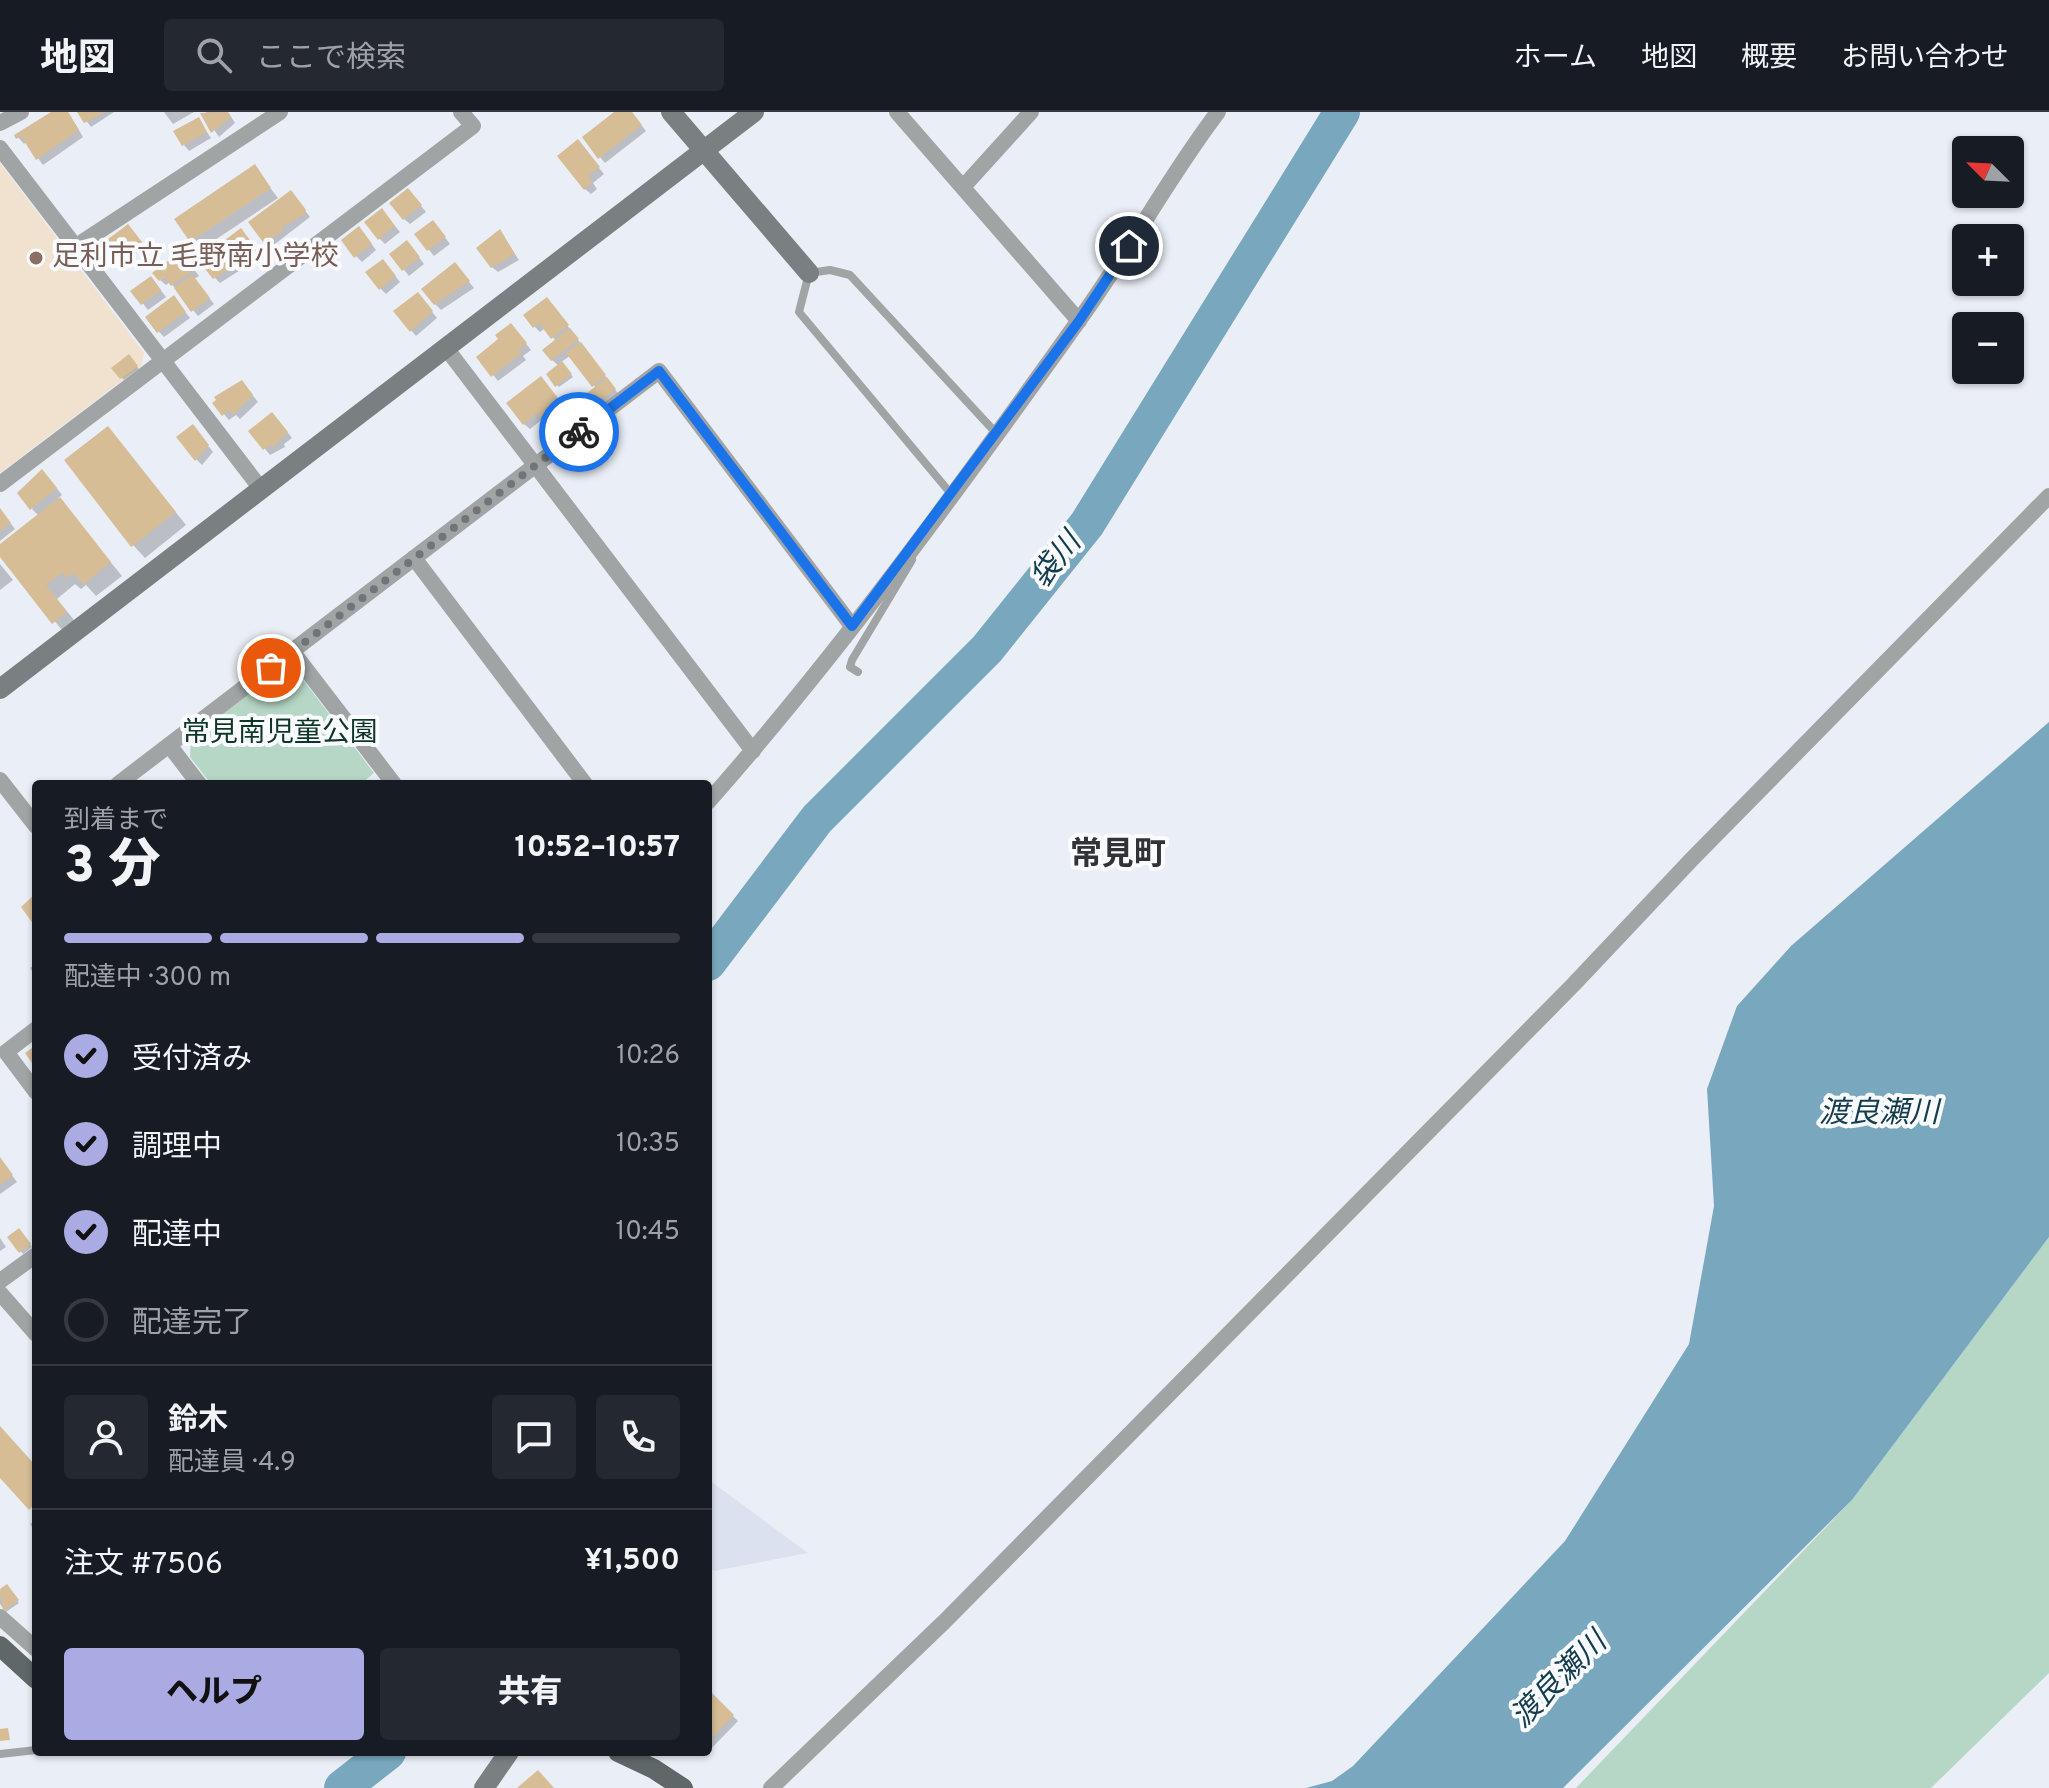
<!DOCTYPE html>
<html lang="ja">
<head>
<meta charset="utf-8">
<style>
  :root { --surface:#171b24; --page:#242831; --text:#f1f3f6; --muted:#9ea1a6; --line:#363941; --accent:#aaabe3 }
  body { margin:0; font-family:Overpass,"Noto Sans JP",sans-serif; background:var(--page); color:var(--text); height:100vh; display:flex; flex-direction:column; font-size:30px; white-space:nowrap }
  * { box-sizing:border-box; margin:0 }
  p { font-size:26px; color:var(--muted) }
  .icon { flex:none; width:44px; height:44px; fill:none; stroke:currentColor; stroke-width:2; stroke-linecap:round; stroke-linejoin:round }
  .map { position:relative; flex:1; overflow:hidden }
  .panel { position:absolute; left:32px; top:668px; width:680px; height:976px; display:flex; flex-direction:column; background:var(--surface); border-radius:8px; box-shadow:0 2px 6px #0004 }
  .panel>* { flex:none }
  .needle { width:52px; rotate:294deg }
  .fabs { position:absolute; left:1952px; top:24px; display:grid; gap:16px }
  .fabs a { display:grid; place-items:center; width:72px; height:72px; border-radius:8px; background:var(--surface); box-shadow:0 2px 6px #0004; font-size:40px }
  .pin { position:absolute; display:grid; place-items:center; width:68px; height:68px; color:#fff; margin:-34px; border:4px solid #fff; border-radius:50%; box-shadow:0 2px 8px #0007 }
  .courier { position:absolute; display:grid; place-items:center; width:80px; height:80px; margin:-40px; border:6px solid #1a73e8; border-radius:50%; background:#fff; color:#222; box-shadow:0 2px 10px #0007 }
  .head em { font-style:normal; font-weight:800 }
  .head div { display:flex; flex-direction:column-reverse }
  .head { display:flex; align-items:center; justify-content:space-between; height:136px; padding:0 32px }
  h1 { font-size:52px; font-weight:800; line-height:60px }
  .bar { display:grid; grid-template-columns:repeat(4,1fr); gap:12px 8px; align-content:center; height:96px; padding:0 32px }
  .bar i { height:10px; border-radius:6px; background:var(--line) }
  .bar .current { background:var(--accent) }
  .bar p { grid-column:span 4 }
  .line { display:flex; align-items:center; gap:20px; padding:0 32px; border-top:2px solid var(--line) }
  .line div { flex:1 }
  .round { display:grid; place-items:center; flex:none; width:84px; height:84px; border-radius:8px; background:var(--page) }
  ol { padding:0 32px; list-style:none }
  li { display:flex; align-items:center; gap:24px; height:88px }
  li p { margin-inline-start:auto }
  li .icon { padding:8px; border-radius:50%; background:var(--accent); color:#111; stroke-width:4 }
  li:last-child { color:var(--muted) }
  li i { width:44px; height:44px; border:4px solid var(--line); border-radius:50% }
  .primary-button { display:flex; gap:16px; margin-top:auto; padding:16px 32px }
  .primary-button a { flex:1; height:92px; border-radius:8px; background:var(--accent); color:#111; font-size:32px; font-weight:800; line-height:92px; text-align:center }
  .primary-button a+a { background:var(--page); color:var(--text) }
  header { display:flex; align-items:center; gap:48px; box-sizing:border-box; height:112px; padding:0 40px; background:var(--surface); border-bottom:2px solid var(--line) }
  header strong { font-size:38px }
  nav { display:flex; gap:44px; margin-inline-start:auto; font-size:28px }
  .search { width:560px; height:72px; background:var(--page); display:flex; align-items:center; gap:20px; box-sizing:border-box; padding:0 28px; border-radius:8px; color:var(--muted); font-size:30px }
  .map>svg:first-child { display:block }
  .built { fill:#dbe1ef }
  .education { fill:#f1e2cf }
  .green { fill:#b6d7c6 }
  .water { fill:#79a8be }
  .shadow { fill:#0003 }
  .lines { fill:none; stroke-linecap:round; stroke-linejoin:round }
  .river { stroke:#79a8be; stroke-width:36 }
  .building { fill:#d6bd96 }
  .lane { stroke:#a0a4a5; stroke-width:8 }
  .street { stroke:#a0a4a5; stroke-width:16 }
  .secondary { stroke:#7a8082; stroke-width:20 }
  .primary { stroke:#606769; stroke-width:20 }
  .done { stroke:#727479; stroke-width:8; stroke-dasharray:0 14.4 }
  .route { stroke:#1a73e8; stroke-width:10 }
  .education-dot { fill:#8d6e63; stroke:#fafbff; stroke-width:3 }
  .labels { text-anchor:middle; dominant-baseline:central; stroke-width:8; stroke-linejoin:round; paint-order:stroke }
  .education-label { font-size:28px; fill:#785e54; stroke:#fafbff; text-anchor:start }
  .park-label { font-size:28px; fill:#0f3727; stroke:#fafbff }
  .water-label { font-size:30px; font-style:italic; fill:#133c4d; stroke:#fafbff }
  .quarter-label { font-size:32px; font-weight:bold; fill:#323336; stroke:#fafbff }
</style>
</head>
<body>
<header>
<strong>地図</strong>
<div class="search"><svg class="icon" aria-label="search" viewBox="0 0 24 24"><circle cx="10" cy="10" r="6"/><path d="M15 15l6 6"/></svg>ここで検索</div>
<nav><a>ホーム</a><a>地図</a><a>概要</a><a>お問い合わせ</a></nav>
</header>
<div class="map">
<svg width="2049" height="1676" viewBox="0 0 2049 1676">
  <rect width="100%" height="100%" fill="#eaeef6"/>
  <polygon class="built" points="708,1368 709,1368 808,1441 714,1459 708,1453"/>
  <polygon class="education" points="0,51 144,241 141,254 0,361"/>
  <g class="green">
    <polygon points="276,561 298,561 374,661 361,672 211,672 190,645 191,626"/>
    <polygon points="2049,1125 2049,1561 1931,1676 1576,1676 1852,1388"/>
  </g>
  <polygon class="water" points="2049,610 2049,1125 1852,1388 1563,1676 1306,1676 1332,1669 1353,1654 1565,1429 1689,1232 1714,1094 1707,977 1737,894 1791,834"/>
  <g class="shadow">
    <polygon points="54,0 68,0 83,25 43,53 26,30 24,32 17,24"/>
    <polygon points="80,0 114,0 91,15"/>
    <polygon points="164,0 194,0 173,12"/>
    <polygon points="207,0 228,0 235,11 219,25 203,2"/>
    <polygon points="617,0 631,0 646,19 605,51 600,45"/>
    <polygon points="198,7 211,26 189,39 184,33"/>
    <polygon points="583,36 604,62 593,71 597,77 591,82 585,77"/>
    <polygon points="254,55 278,86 200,138 191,129"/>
    <polygon points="413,84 426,100 410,112 404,107"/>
    <polygon points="296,87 310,105 271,135 264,129"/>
    <polygon points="387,104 400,120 385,132 379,126"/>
    <polygon points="438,116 450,132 434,144 417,123"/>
    <polygon points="133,120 146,136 121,150 116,145"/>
    <polygon points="500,120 519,148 498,160 492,155"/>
    <polygon points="364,122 376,138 362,150 356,144"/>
    <polygon points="246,124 260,143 259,146 220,171 215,166"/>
    <polygon points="412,136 424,152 409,164 391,142"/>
    <polygon points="187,148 199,164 194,167 214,192 198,204 170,170 166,173 160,168"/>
    <polygon points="388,155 400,170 386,182 380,176"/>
    <polygon points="460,159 474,176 441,198 435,192"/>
    <polygon points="156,172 166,185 148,198 133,179"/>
    <polygon points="423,188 437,206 416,224 411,218"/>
    <polygon points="179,192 190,206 164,225 159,220"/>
    <polygon points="552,193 620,284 593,305 587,300 596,276 570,244 561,250 573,265 559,275 557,273 559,254 552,248 556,229 545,216 540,220 534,214"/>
    <polygon points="516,219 531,238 523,244 526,248 498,269 479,245"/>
    <polygon points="129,245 139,257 124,268 114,256"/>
    <polygon points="546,272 562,292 555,298 559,302 548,310 544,306 530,317 524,312"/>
    <polygon points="247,276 258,290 240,307 236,303 229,308 215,292 218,289 216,286 227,277 230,280"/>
    <polygon points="278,308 292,326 284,332 285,335 270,343 251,319"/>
    <polygon points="108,316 186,413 145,446 133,433"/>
    <polygon points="198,321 213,340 202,353 196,347"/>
    <polygon points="48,365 62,383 58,386 122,464 96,484 86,473 81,477 75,472 57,487 78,513 66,523 0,442 0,435 39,404 32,397"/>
    <polygon points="0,398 15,417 0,429"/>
    <polygon points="0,452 13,468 0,478"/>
    <polygon points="34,853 36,856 36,866 30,856"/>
    <polygon points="0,1047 17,1070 0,1082"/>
    <polygon points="19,1118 32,1135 23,1142 10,1125"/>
    <polygon points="0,1126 6,1135 0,1139"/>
    <polygon points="36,1408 36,1421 30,1412"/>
    <polygon points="7,1475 19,1491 6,1500 0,1492 0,1480"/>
    <polygon points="710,1582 738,1609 705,1643 702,1640 708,1640"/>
  </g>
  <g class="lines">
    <g class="river">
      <polyline points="708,851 817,707 987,537 1087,412 1342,0"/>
      <polyline points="342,1676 388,1640"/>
    </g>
  </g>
  <g class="building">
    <polygon points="51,0 68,0 79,18 36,48 21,24 16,27 14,23"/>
    <polygon points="77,0 105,0 84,11"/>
    <polygon points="228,0 231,5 211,21 200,1"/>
    <polygon points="614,0 632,0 642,13 598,47 582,25"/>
    <polygon points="199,5 207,20 182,34 173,19"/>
    <polygon points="578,27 600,55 588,64 593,70 584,78 557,44"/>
    <polygon points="255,52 271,76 190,130 174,107"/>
    <polygon points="408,76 422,93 403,108 389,91"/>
    <polygon points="291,78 306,98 304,103 282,115 284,118 267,130 263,130 248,110"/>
    <polygon points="382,96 395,114 378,128 364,110"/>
    <polygon points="433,108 446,125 427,139 414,122"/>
    <polygon points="128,112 142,130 114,146 103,131"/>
    <polygon points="359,114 372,132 354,146 341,128"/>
    <polygon points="241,116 255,135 254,141 213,167 198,148"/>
    <polygon points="500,117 515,142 491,156 476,136"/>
    <polygon points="407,128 420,145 402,159 389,142"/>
    <polygon points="181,139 195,157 171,174 164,165 159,169 152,161"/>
    <polygon points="383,147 396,164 379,178 365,160"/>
    <polygon points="455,150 470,169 434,193 421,177"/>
    <polygon points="192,162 210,186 191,200 174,176"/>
    <polygon points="151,164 161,178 141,193 130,179"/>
    <polygon points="418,180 433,199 410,220 393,199"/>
    <polygon points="174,183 186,200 157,221 145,205"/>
    <polygon points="547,185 569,213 551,227 539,211 533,216 523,203"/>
    <polygon points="511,211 527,231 519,237 522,241 491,265 476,245 498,227 495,223"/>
    <polygon points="570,216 579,227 551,249 542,238"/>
    <polygon points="581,230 606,263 592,275 566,241"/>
    <polygon points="129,242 138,254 120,267 111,256"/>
    <polygon points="562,249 572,262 555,275 546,262"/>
    <polygon points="541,264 558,286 551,291 555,296 541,306 538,301 523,313 506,291"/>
    <polygon points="607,265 616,277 586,301 576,290"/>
    <polygon points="242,268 253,283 233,303 229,298 222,304 212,291 216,288 214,285"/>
    <polygon points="272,300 288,320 272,336 270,333 263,338 248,319"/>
    <polygon points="193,312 209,333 195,349 176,325"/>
    <polygon points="108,314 176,400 131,435 64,348"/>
    <polygon points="42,357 57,376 30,398 17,381"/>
    <polygon points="60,385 111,450 83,473 74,461 67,466 62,461 46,473 67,500 52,512 0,445 0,432"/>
    <polygon points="0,396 11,411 0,419"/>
    <polygon points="36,781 36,816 21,795"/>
    <polygon points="36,933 36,957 25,941"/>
    <polygon points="0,1045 13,1063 0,1073"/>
    <polygon points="19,1116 31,1132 19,1141 7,1125"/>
    <polygon points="0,1314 36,1354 36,1391 29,1398 0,1366"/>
    <polygon points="7,1472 19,1488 3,1499 0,1477"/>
    <polygon points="710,1579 734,1603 708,1630 708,1581"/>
    <polygon points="8,1616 10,1628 0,1629 0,1617"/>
    <polygon points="538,1658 554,1676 517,1676"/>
  </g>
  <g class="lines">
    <g class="lane">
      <polyline points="952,383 799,200 809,161 830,158 850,163 996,321"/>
      <polyline points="858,560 850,555 852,548 912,448"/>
      <polyline points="0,1642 36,1638"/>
    </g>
    <g class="street">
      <polyline points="897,0 1079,209"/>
      <polyline points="0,11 21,0"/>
      <polyline points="0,36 261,377"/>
      <polyline points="964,74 1031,0"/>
      <polyline points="75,135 280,0"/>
      <polyline points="446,236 753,639"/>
      <polyline points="0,372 473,14 461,0"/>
      <polyline points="414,446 585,672"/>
      <polyline points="292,539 394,672"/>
      <polyline points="169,633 199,672"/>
      <polyline points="0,668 36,714"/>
      <polyline points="118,672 659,259 852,514"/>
      <path d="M 708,690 C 841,539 960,375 1077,211 C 1127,143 1167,67 1218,0"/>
      <polyline points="36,917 6,940 36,980"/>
      <polyline points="0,1169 36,1143"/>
      <polyline points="0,1181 36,1222"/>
      <polyline points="0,1505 36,1537"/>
      <polyline points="771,1676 945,1509 1573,873 1692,747 2049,384"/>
    </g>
    <g class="secondary">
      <polyline points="671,0 809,161"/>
      <polyline points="0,577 754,0"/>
      <polyline points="484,1676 509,1640"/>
    </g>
    <g class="primary">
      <polyline points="0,1534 36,1567"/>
      <polyline points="618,1640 654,1657 683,1676"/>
    </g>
  </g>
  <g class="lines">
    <polyline class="done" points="271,556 579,320"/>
    <polyline class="route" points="579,320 659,259 852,514 1079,209 1129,134"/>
  </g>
  <circle class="education-dot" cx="36" cy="146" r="8"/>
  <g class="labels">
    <g class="education-label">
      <text x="52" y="146">足利市立 毛野南小学校</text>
    </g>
    <g class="park-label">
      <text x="280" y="622">常見南児童公園</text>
    </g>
    <g class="water-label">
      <text transform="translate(1057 449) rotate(-51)">袋川</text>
      <text x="1879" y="1002">渡良瀬川</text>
      <text transform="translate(1560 1569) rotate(-45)">渡良瀬川</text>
    </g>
    <g class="quarter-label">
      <text x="1118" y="744">常見町</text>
    </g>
  </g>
</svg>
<div class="fabs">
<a><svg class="needle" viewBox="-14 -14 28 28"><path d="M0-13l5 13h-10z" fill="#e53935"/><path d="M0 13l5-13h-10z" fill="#9ea1a6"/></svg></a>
<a>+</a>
<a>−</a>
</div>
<div class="pin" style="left:271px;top:556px;background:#ea580c"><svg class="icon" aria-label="bag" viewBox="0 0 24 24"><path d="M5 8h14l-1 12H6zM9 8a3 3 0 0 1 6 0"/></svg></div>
<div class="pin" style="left:1129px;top:134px;background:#1f2937"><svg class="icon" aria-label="home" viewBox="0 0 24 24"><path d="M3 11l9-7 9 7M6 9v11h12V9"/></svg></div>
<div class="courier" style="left:579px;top:320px"><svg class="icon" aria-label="bike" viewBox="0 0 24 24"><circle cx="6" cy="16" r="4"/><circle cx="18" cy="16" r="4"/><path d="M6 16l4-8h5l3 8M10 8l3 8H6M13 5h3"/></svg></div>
<section class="panel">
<div class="head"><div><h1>3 分</h1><p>到着まで</p></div><em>10:52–10:57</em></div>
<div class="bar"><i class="current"></i><i class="current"></i><i class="current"></i><i></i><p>配達中 · 300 m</p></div>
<ol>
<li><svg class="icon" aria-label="check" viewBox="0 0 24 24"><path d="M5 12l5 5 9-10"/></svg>受付済み<p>10:26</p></li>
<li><svg class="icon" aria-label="check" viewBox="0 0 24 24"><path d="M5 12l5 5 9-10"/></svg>調理中<p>10:35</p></li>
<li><svg class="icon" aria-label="check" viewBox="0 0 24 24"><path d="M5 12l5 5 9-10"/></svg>配達中<p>10:45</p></li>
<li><i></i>配達完了</li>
</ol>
<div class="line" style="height:144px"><a class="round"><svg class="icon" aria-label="person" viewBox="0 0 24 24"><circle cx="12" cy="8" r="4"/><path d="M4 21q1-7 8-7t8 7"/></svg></a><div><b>鈴木</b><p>配達員 · 4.9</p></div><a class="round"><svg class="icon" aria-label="chat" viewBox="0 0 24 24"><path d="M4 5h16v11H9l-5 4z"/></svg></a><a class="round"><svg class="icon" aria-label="phone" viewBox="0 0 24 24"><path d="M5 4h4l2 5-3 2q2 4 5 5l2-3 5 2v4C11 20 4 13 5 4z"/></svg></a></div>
<div class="line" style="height:104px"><div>注文 #7506</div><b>¥1,500</b></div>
<div class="primary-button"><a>ヘルプ</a><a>共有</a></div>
</section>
</div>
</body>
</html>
